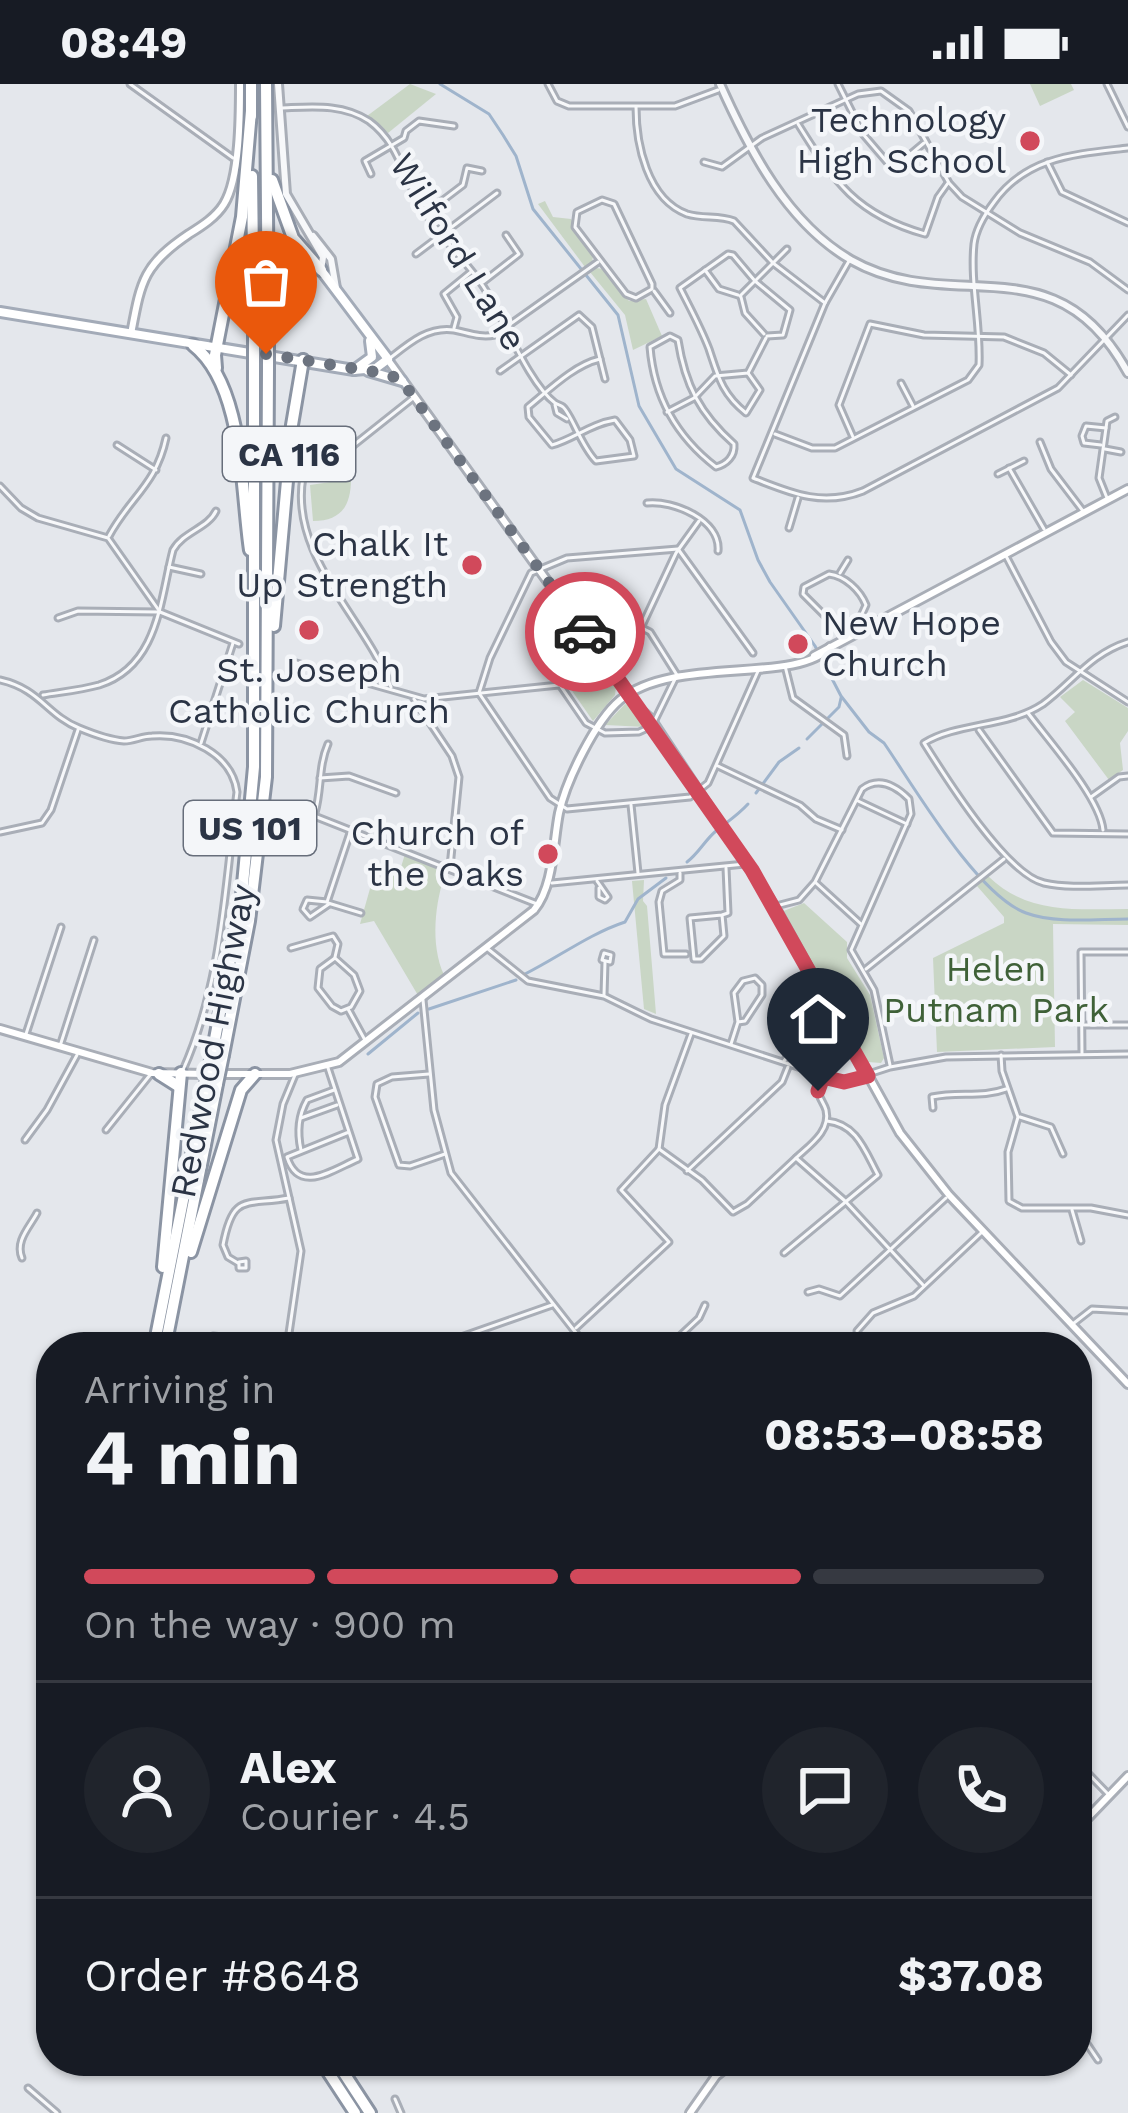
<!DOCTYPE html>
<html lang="en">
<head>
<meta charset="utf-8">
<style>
  :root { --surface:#171b24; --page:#20242c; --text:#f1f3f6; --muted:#9ea1a6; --line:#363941; --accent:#d1495b }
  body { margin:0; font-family:"Work Sans",sans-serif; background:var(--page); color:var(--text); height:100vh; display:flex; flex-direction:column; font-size:45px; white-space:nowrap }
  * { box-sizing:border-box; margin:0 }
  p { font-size:39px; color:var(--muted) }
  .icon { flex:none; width:66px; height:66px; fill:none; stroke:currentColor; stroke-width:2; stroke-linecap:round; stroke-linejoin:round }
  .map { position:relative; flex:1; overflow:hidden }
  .panel { position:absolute; left:36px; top:1248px; width:1056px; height:744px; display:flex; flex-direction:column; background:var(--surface); border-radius:48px; box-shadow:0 3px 9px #0004 }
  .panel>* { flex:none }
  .pin { position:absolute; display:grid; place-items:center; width:102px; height:102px; color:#fff; margin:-123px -51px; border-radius:50% 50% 50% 0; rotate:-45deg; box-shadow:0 0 12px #0007 }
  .pin .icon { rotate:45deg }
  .courier { position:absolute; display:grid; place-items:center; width:120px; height:120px; margin:-60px; border:9px solid #d1495b; border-radius:50%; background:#fff; color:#222; box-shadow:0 3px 15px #0007 }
  .headline em { font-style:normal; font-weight:700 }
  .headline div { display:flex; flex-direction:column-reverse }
  .headline { display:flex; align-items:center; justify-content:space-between; height:204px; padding:0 48px }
  h1 { font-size:78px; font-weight:700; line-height:90px }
  .bar { display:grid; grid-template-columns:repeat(4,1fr); gap:18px 12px; align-content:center; height:144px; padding:0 48px }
  .bar i { height:15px; border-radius:9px; background:var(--line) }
  .bar .current { background:var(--accent) }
  .bar p { grid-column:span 4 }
  .line { display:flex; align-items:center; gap:30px; padding:0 48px; border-top:3px solid var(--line) }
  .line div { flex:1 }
  .round { display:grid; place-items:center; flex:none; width:126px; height:126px; border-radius:63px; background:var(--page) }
  .status { display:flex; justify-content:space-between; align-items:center; height:84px; padding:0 60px; background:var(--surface); direction:ltr }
  .status svg { height:33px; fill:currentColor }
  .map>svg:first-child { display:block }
  .green { fill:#c9d6c5 }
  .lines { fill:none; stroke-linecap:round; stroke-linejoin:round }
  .stream { stroke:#9fb4cc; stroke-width:3 }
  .minor-casing { stroke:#a9aeb7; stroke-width:9 }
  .tertiary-casing { stroke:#a9aeb7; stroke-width:12 }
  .secondary-casing { stroke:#a9aeb7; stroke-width:12 }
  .primary-casing { stroke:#a3abb8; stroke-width:14 }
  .motorway-casing { stroke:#8b94a3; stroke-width:16 }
  .minor { stroke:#f7f8fa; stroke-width:3 }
  .tertiary { stroke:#f7f8fa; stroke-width:6 }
  .secondary { stroke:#fff; stroke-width:6 }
  .primary { stroke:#fff; stroke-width:8 }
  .motorway { stroke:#fff; stroke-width:10 }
  .motorway-bridge-casing { stroke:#8b94a3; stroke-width:16; stroke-linecap:butt }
  .motorway-bridge { stroke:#fff; stroke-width:10 }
  .done { stroke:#6c737f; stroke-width:12; stroke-dasharray:0 21.6 }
  .route { stroke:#d1495b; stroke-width:15 }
  .poi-dot { fill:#d1495b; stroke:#f4f6f9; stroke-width:4.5 }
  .labels { text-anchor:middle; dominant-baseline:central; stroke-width:9; stroke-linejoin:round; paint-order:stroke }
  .shield { fill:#f4f6f9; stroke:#676e7b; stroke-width:3 }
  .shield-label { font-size:33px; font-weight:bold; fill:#2b3445 }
  .poi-label { font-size:36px; fill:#2b3445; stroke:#f4f6f9; text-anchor:end }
  .street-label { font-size:36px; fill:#2b3445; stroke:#f4f6f9 }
  .park-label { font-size:36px; fill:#3f6138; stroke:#f4f6f9 }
</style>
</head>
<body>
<div class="status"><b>08:49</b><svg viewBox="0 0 49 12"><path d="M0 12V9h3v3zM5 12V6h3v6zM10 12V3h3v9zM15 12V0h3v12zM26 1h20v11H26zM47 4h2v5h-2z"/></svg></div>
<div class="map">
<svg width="1128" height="2029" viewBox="0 0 1128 2029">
  <rect width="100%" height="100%" fill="#e4e7ec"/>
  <g class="green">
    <polygon points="410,0 436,10 388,49 367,32"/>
    <polygon points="1030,0 1071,0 1074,6 1040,22"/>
    <polygon points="545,117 553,133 571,135 593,172 592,179 585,183 538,120"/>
    <polygon points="596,184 603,185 629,217 646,215 662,252 633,266 625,231 590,188"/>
    <path d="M 351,395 C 351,422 341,437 313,437 L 310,401 Z"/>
    <polygon points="583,559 616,603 615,611 593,637 568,601 569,588"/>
    <polygon points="1083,596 1128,624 1128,647 1120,659 1123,686 1109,696 1065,637 1075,628 1060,613"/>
    <polygon points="625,620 630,621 646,643 605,641"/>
    <path d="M 405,770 L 446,787 C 435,818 430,860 444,891 L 419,913 L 374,837 L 360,840 L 373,794 L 384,798 L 388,790 L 398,793 Z"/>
    <path d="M 988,792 C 1028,831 1076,825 1128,825 L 1128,841 L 1053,840 L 1055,963 L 937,968 L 933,874 L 1004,839 L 1004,833 L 977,802 Z"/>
    <polygon points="644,796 643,817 647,822 656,930 644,925 632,797"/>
    <polygon points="804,819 847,858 847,874 870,911 884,974 881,979 868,978 781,828"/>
  </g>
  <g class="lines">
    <g class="stream">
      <path d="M 440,0 L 489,30 L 503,51 L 516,72 L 533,125 L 618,231 L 639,322 L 676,385 L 740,426 L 758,476 L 770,498 L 815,562 L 841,612 L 869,648 L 884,659 C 915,704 977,811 1026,829 C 1056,840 1096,835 1128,835"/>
      <polyline points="807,655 839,623 841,614"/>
      <polyline points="756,709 779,678 799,664"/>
      <path d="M 687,778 C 699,769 705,756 716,747 C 727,738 738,731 748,720"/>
      <path d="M 525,890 C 559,873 589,850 625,838 L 638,815 L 666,794"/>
      <polyline points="429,925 516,896"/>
      <polyline points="368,970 418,929"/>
    </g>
    <defs>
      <g id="minor">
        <polyline points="130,0 233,74"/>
        <polyline points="548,0 557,17 569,22 675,22 718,6"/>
        <polyline points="838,0 863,50 893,85 924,59"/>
        <polyline points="1107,0 1128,43"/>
        <path d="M 636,23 C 636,60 647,115 687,130 C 703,135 719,131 734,137 L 773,179 L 825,219"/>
        <path d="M 280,24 C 311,23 342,19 369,37 C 399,59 403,93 421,122 C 438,152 464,174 483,202 C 503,232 528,299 555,319 C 558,321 561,321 563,323 C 572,331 581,362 596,377 L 634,372 L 630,356 L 615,336 C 590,340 574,355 552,361 L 529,333 L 528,323 C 549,306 574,281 600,275"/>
        <path d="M 798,40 C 834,98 857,131 925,150 L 938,113 L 948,99"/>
        <polyline points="704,78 722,83 762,54 858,10 881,7 909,27 949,99 962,113 1020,149 1090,178 1128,206"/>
        <polyline points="1047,78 1062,108 1128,139"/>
        <polyline points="371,90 365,77 404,54 406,47 419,37 454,42"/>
        <polygon points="602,116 614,120 652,200 652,205 636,214 626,210 575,143 577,128"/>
        <polyline points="422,121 438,120 463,101 467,84 482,87"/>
        <polyline points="416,170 497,109"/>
        <path d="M 849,177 L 825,219 L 753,394 C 791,409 822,423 863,407 L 1058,304 L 1128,231"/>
        <polyline points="705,186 719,205 738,211"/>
        <polyline points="483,198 519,170 506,151"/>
        <polyline points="654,207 670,229"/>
        <polyline points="740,212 787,165"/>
        <polyline points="741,213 745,229 764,250"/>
        <polyline points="454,244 457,233 444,210 471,188"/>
        <path d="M 670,252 L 678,256 C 685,301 700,330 734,360 C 735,372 727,380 716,383 C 677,353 654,313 650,263 Z"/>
        <path d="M 389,275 C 408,260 428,242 454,246 C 469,249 480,254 495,251 L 598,178"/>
        <polyline points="500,287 579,231 592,243 605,295"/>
        <path d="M 748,289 L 760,306 L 746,329 C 722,310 718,292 709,265 C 701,244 690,224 680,204 L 728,170 L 733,171 L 755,197 L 790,226 L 783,251 L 767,252"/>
        <polyline points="901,299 913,322"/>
        <polyline points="555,321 557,329 567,335"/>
        <polyline points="667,328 694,314 715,292 748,289 766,254"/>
        <path d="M 775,350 L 812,364 L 835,364 L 968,296 L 979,281 C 981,241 970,199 974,160 C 976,144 985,130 994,118 C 1027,72 1077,70 1128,64"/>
        <polyline points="853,353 839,321 870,240 924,251 1004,253 1044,269 1071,291"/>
        <polyline points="1040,358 1051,385 1083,427"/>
        <polyline points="117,361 156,386"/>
        <polyline points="1101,361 1084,359 1082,352 1086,342 1106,344"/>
        <polyline points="1105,365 1121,368"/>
        <polyline points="1009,384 1044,445"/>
        <polyline points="998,390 1024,377"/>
        <polyline points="0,402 21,424 38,434 108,454 160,528 239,560"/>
        <polyline points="1107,414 1099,394 1107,337 1115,333"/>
        <path d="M 647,419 C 673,416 721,436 718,467"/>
        <polyline points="789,444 798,414"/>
        <path d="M 109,452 C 130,413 156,401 166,354"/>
        <polyline points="1006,472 1051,558 1066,578 1128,618"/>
        <polyline points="169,483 201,490"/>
        <polyline points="840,489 848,476"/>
        <path d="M 829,490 C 845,492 860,506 866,521 L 861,532 L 837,544 L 803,510 L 804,503 Z"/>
        <polyline points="58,534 78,527 158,528"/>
        <polygon points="636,541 650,548 677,591 652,642 639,648 605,649 586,639 560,601 579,556 594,546"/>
        <path d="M 1128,558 C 1090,570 1073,598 1043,620 C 1007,644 958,638 924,659 C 946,694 1006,790 1044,799 C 1070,805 1101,801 1128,801"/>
        <polyline points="753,569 678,465 567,474 531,489 490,574 479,609 550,714 567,725 690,713 708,699 759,585"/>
        <polyline points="293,578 424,615 559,601"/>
        <polyline points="624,580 676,469 699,437"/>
        <polyline points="785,582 793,614 844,651 847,672"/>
        <path d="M 0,596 C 40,605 47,631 79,644 C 91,649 111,656 124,657 C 134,657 142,652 152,652 C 188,649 232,670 237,708 C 225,802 222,899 183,986"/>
        <path d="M 391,603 C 365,534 289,472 303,393 L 340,372 L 413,314"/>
        <path d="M 43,611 C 61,608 81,606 99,601 C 159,582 160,515 173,466 C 183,448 208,444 216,427"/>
        <polyline points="414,615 452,672 459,693 450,783"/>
        <path d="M 1028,629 C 1049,657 1100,714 1103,746"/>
        <polyline points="979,646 1053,749 1128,750"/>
        <polyline points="201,659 233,559"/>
        <polyline points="718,682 800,721 816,735 842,746"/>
        <polyline points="320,694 349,692 396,709"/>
        <polyline points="1091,713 1119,693 1128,692"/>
        <polyline points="858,717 907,740"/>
        <polyline points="631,721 638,789"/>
        <polyline points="289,722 537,820"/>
        <path d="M 315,729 C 322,705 318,683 328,660"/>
        <polyline points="0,748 42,739 51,726 78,646"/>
        <polyline points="680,789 680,796 662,807 659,818 664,870 686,870"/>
        <polyline points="597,797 608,813 605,816 599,813 599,804"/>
        <polyline points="552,799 745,780"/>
        <polyline points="816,799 861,840"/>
        <polyline points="328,819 361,829"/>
        <polyline points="329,820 310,833 303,825 307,816 327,818 351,746"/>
        <path d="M 776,822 L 799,816 L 815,798 L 862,705 C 879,692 896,702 909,715 L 911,730 L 851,866 L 874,906 L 890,981"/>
        <polyline points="722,831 690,834 694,875 701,875 724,852 722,831 728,829 726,784"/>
        <polyline points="291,864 333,852 338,860 335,873"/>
        <polyline points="488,865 528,897 604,912 651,935 844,998 890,983 946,973 1128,970"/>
        <polygon points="604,869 611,871 610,878 602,876"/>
        <polygon points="335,874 354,891 360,907 351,923 341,927 332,922 318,904 320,885"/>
        <polyline points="866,885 1004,775"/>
        <polyline points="604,911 605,878"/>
        <polyline points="423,916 434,1026 451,1089 587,1263"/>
        <polyline points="348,925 366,958"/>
        <polyline points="1084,941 1128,941"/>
        <polyline points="26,950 61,843"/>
        <polyline points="731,960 738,938 734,909 743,897 755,894 762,901 762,911 745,937 738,938"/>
        <polyline points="60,962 94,856"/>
        <polyline points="1082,970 1081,868 1128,868"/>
        <polyline points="1001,971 1002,987 1018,1033 1008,1068 1009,1117 1022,1124 1091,1124 1128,1131"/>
        <path d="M 784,977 L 798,958 L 808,954 C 838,977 816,984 818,1007 C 819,1014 824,1019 826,1026 C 831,1047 810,1061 796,1074"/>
        <path d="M 328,984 L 358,1075 C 332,1086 299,1111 287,1073 L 349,1048"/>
        <polyline points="429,990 392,993 377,1000 375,1013 399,1081 410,1082 445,1070"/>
        <path d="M 933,1024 L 932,1013 C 957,1007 982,1014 1006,1005"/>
        <polyline points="1020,1033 1051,1043 1063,1070"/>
        <polyline points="301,1034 337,1021"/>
        <polyline points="106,1046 150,991"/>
        <polyline points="25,1056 47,1026 77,971"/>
        <polyline points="659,1065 702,1096 733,1128 747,1120 796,1074 845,1117 924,1202"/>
        <path d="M 301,1066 C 297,1048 298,1032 307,1016 L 334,1006"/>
        <polyline points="687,1087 782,998 788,983"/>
        <polyline points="1072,1126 1081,1157"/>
        <path d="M 784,1169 L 878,1091 C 865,1067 857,1040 827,1037"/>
        <path d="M 22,1174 C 15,1157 29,1144 37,1129"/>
        <polygon points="246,1177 246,1184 239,1184 239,1178"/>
        <path d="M 238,1179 L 228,1173 L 223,1161 C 233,1108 246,1122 289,1114"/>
        <polyline points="808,1208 819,1205 840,1212 946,1114"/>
        <polyline points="1074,1239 1092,1225 1128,1227"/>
        <polyline points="576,1244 669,1158 621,1106 659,1065 665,1021 691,950"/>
        <polyline points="857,1247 873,1229 914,1212 981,1149"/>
        <polyline points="213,1252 286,1259"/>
        <polyline points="441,1260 552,1221"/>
        <polyline points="287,1263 301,1167 276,1056 283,1020 295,991"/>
        <polyline points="668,1263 699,1234 705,1221"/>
        <polyline points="1077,1678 1109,1711"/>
        <polyline points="1077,1945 1098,1976"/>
        <polyline points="28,2004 57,2029"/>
        <polyline points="395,2015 401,2029"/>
      </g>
      <g id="tertiary">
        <polyline points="278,0 286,110 323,173 321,186"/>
        <path d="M 720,0 C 749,65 787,139 851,176 C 953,234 1055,154 1128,289"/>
        <polyline points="313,152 331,175 336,204"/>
      </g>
      <g id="secondary">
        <path d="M 131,250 C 141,197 143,181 189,150 C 202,142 216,133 224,120 C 240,94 240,31 240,0"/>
        <polyline points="388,276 643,630"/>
        <polyline points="814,572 1128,405"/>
        <polyline points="643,628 651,635 775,823 900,1049 949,1111 1128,1300"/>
        <polyline points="0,945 152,989 206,990"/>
        <path d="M 219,990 L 290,990 L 339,978 L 534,826 C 554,802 553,759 559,729 C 566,697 595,637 620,616 C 674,571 796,601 830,563"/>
        <polyline points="1077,1745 1128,1692"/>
        <polyline points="690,2029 716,1992 735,1977"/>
      </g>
      <g id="primary">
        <polyline points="0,228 354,286 376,284 388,275 321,186"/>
        <polyline points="354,286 372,273 370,257"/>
        <polyline points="368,287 402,297"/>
      </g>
      <g id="motorway">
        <polyline points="251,0 251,32"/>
        <polyline points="266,0 268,254"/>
        <polyline points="252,92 254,251"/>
        <polyline points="272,96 293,154 321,186"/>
        <path d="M 193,261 C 244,301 241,406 250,466"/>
        <polyline points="216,284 215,271 242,133 251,27"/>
        <polyline points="274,542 292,341 303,276"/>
        <polyline points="212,971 242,811 254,683 254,281"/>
        <polyline points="223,971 249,837 266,693 268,284"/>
        <polyline points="159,990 178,1002"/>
        <polyline points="191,1168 241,1006 255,990"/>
        <polyline points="163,1183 181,989"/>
        <polyline points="154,1263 206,1000"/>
        <polyline points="165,1263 217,1000"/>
        <polyline points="321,1977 355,2029"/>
        <polyline points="336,1977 370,2029"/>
      </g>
    </defs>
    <use href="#minor" class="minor-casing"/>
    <use href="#tertiary" class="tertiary-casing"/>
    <use href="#secondary" class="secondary-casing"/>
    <use href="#primary" class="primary-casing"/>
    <use href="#motorway" class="motorway-casing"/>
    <use href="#minor" class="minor"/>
    <use href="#tertiary" class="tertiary"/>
    <use href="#secondary" class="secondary"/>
    <use href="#primary" class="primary"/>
    <use href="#motorway" class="motorway"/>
    <defs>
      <g id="motorway-bridge">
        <polyline points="254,251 254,281"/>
        <polyline points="268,254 268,284"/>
        <polyline points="206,1000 212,971"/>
        <polyline points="217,1000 223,971"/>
      </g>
    </defs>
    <use href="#motorway-bridge" class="motorway-bridge-casing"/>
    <use href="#motorway-bridge" class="motorway-bridge"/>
  </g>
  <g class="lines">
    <polyline class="done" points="266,270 388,290 402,297 585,548"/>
    <polyline class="route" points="585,548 752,786 868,992 844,998 823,993 818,1007"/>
  </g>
  <g class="poi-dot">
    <circle cx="1030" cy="57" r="12"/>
    <circle cx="472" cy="481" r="12"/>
    <circle cx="309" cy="546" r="12"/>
    <circle cx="798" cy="560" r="12"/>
    <circle cx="548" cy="770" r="12"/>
  </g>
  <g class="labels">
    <g class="shield">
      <rect x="223" y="343" width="132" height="54" rx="9"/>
      <rect x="184" y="717" width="132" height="54" rx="9"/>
    </g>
    <g class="shield-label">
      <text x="289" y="370">CA 116</text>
      <text x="250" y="744">US 101</text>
    </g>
    <g class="poi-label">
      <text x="1006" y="36">Technology<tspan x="1006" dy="41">High School</tspan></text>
      <text x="448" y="460">Chalk It<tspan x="448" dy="41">Up Strength</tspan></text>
      <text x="822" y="539" text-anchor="start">New Hope<tspan x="822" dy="41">Church</tspan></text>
      <text x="309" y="586" text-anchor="middle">St. Joseph<tspan x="309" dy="41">Catholic Church</tspan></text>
      <text x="524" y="749">Church of<tspan x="524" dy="41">the Oaks</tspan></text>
    </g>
    <g class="street-label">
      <text transform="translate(458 168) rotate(58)">Wilford Lane</text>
      <text transform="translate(213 957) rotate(-79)">Redwood Highway</text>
    </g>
    <g class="park-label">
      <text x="996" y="885">Helen<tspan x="996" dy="41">Putnam Park</tspan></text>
    </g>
  </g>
</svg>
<div class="pin" style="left:266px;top:270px;background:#ea580c"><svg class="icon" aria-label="bag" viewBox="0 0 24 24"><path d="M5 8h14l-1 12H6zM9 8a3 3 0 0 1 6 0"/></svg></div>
<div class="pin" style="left:818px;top:1007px;background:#1f2937"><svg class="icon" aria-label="home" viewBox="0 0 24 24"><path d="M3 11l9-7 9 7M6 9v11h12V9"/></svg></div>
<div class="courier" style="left:585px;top:548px"><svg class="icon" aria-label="car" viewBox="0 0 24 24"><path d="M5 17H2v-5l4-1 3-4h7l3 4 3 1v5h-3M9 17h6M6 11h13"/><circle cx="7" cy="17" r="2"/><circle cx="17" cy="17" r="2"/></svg></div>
<section class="panel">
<div class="headline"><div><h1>4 min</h1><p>Arriving in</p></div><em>08:53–08:58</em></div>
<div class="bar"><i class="current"></i><i class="current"></i><i class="current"></i><i></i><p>On the way · 900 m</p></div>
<div class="line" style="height:216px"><a class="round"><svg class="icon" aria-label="person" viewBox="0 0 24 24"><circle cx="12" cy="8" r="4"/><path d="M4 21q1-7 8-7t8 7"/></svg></a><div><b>Alex</b><p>Courier · 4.5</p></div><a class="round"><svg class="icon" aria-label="chat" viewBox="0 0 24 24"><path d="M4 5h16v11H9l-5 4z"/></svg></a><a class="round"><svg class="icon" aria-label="phone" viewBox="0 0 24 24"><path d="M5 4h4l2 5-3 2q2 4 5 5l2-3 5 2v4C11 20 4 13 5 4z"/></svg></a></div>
<div class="line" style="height:156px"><div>Order #8648</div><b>$37.08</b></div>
</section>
</div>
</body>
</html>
